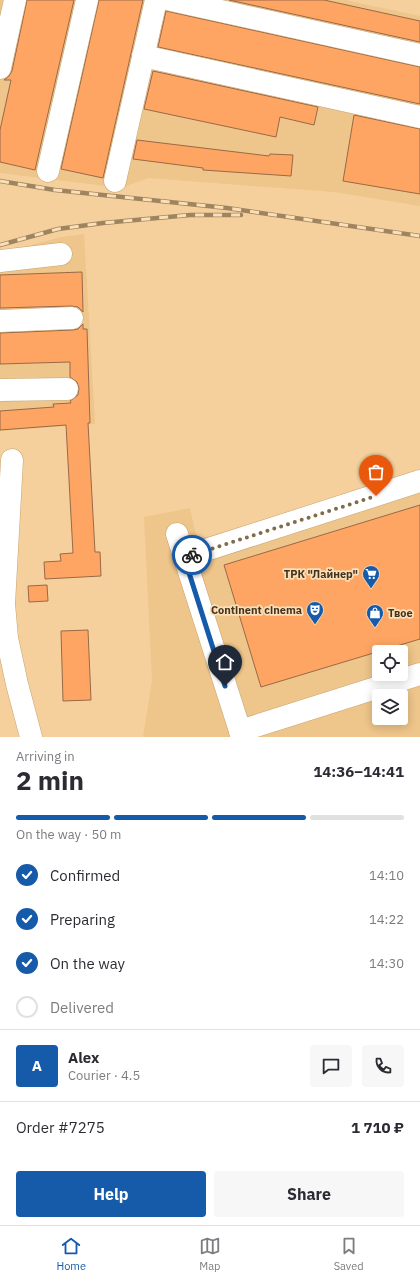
<!DOCTYPE html>
<html lang="en">
<head>
<meta charset="utf-8">
<style>
  :root { --surface:#fff; --page:#f7f7f7; --text:#2b2b33; --muted:#7c7c81; --line:#e1e1e2; --accent:#165aaa }
  body { margin:0; font-family:"IBM Plex Sans",sans-serif; background:var(--page); color:var(--text); height:100vh; display:flex; flex-direction:column; font-size:15px; white-space:nowrap }
  * { box-sizing:border-box; margin:0 }
  p { font-size:13px; color:var(--muted) }
  .icon { flex:none; width:22px; height:22px; fill:none; stroke:currentColor; stroke-width:2; stroke-linecap:round; stroke-linejoin:round }
  .map { position:relative; height:737px; overflow:hidden }
  .sheet { display:flex; flex-direction:column; background:var(--surface); flex:1 }
  .sheet>* { flex:none }
  .tools { position:absolute; left:372px; top:645px; display:grid; gap:8px }
  .tools a { display:grid; place-items:center; width:36px; height:36px; border-radius:4px; background:var(--surface); box-shadow:0 2px 10px #0003; font-size:20px }
  .pin { position:absolute; display:grid; place-items:center; width:34px; height:34px; color:#fff; margin:-41px -17px; border-radius:50% 50% 50% 0; rotate:-45deg; box-shadow:0 0 4px #0007 }
  .pin .icon { rotate:45deg }
  .courier { position:absolute; display:grid; place-items:center; width:40px; height:40px; margin:-20px; border:3px solid #165aaa; border-radius:50%; background:#fff; color:#222; box-shadow:0 1px 5px #0007 }
  .overview em { font-style:normal; font-weight:700 }
  .overview div { display:flex; flex-direction:column-reverse }
  .overview { display:flex; align-items:center; justify-content:space-between; height:68px; padding:0 16px }
  h1 { font-size:26px; font-weight:700; line-height:30px }
  .bar { display:grid; grid-template-columns:repeat(4,1fr); gap:6px 4px; align-content:center; height:48px; padding:0 16px }
  .bar i { height:5px; border-radius:3px; background:var(--line) }
  .bar .on { background:var(--accent) }
  .bar p { grid-column:span 4 }
  .line { display:flex; align-items:center; gap:10px; padding:0 16px; border-top:1px solid var(--line) }
  .line div { flex:1 }
  .round { display:grid; place-items:center; flex:none; width:42px; height:42px; border-radius:4px; background:var(--page) }
  ol { padding:0 16px; list-style:none }
  li { display:flex; align-items:center; gap:12px; height:44px }
  li p { margin-inline-start:auto }
  li .icon { padding:4px; border-radius:50%; background:var(--accent); color:#fff; stroke-width:4 }
  li:last-child { color:var(--muted) }
  li i { width:22px; height:22px; border:2px solid var(--line); border-radius:50% }
  .primary-button { display:flex; gap:8px; margin-top:auto; padding:8px 16px }
  .primary-button a { flex:1; height:46px; border-radius:4px; background:var(--accent); color:#fff; font-size:16px; font-weight:700; line-height:46px; text-align:center }
  .primary-button a+a { background:var(--page); color:var(--text) }
  .tab-bar { display:flex; justify-content:space-around; align-items:center; height:56px; border-top:1px solid var(--line); background:var(--surface); font-size:11px; color:var(--muted) }
  .tab-bar a { display:grid; justify-items:center; gap:2px }
  .tab-bar .on { color:var(--accent) }
  .map>svg:first-child { display:block }
  .built { fill:#eec58a; fill-rule:evenodd }
  .building { fill:#fea564; stroke:#996947 }
  .lines { fill:none; stroke-linecap:round; stroke-linejoin:round }
  .minor-casing { stroke:#c7a471; stroke-width:23 }
  .minor { stroke:#fff; stroke-width:22 }
  .rail-casing { stroke:#9e8560; stroke-width:4.5 }
  .rail { stroke:#fcdfb6; stroke-width:3; stroke-dasharray:9; stroke-linecap:butt }
  .done { stroke:#816b4b; stroke-width:4; stroke-dasharray:0 7.2 }
  .route { stroke:#165aaa; stroke-width:5 }
  .labels { text-anchor:middle; dominant-baseline:central; stroke-width:3.5; stroke-linejoin:round; paint-order:stroke }
  .poi-label { font-size:11px; font-weight:bold; fill:#42341f; stroke:#fcdfb6; text-anchor:end }
</style>
</head>
<body>
<div class="map">
<svg width="420" height="737" viewBox="0 0 420 737">
  <rect width="100%" height="100%" fill="#f5d09d"/>
  <g class="built">
    <polygon points="0,0 345,0 420,16 420,206 334,192 148,178 122,188 0,173"/>
    <polygon points="84,234 95,424 0,431 0,253 62,237"/>
    <path d="M 420,471 L 420,737 L 143,737 L 152,680 L 144,517 L 190,508 L 197,540 ZM 379,652 L 401,652 L 401,674 L 379,674 ZM 379,696 L 401,696 L 401,718 L 379,718 Z"/>
  </g>
  <g class="building">
    <polygon points="27,0 74,0 35,170 0,162 0,130 11,80 4,80 9,76 12,71"/>
    <polygon points="99,0 143,0 103,178 61,169"/>
    <polygon points="229,0 324,0 420,21 420,42"/>
    <polygon points="166,11 420,67 420,104 158,47"/>
    <polygon points="153,71 318,107 314,125 280,117 276,137 144,109"/>
    <polygon points="354,115 420,129 420,194 343,181"/>
    <polygon points="137,140 269,156 270,154 293,155 291,176 203,170 203,168 133,159"/>
    <polygon points="82,272 83,312 78,307 71,306 0,308 0,275"/>
    <polygon points="83,324 83,329 87,329 90,423 88,423 95,552 100,552 101,576 45,579 44,562 61,561 60,554 73,553 66,425 0,430 0,411 54,407 53,404 71,403 70,401 78,395 79,388 77,382 70,377 70,362 0,364 0,333 73,330 78,329"/>
    <polygon points="420,505 420,639 261,687 224,565"/>
    <polygon points="47,585 48,601 29,602 28,586"/>
    <polygon points="88,630 91,700 63,701 61,631"/>
  </g>
  <g class="lines">
    <defs>
      <g id="minor">
        <polyline points="171,0 420,55"/>
        <polyline points="143,56 420,117"/>
        <polyline points="0,68 15,0"/>
        <polyline points="48,171 87,0"/>
        <polyline points="115,181 156,0"/>
        <polyline points="0,261 61,254"/>
        <polyline points="0,321 72,318"/>
        <polyline points="0,390 67,389"/>
        <polyline points="12,460 4,604 7,638 17,684 31,737"/>
        <polyline points="177,534 242,737"/>
        <polyline points="184,557 420,481"/>
        <polyline points="240,731 420,674"/>
      </g>
    </defs>
    <use href="#minor" class="minor-casing"/>
    <use href="#minor" class="minor"/>
    <defs>
      <g id="rail">
        <polyline points="0,181 55,190 227,208 420,236"/>
        <polyline points="0,245 58,229 103,223 190,215 241,215"/>
      </g>
    </defs>
    <use href="#rail" class="rail-casing"/>
    <use href="#rail" class="rail"/>
  </g>
  <g class="lines">
    <polyline class="done" points="192,555 376,496"/>
    <polyline class="route" points="192,555 184,557 225,686"/>
  </g>
  <defs>
    <symbol id="supermarket-pin" viewBox="-11 -11 22 30"><path d="M0 17L-7.5 6A9.5 9.5 0 1 1 7.5 6Z" fill="#165aaa" stroke="#fcdfb6"/><path d="M-6-5.5h2.5l.6 2H6L4.5 2H-2.5L-4.4-4H-6ZM-1.5 3.2a1.3 1.3 0 1 0 .1 0ZM3 3.2a1.3 1.3 0 1 0 .1 0Z" fill="#fff"/></symbol>
    <symbol id="theatre-pin" viewBox="-11 -11 22 30"><path d="M0 17L-7.5 6A9.5 9.5 0 1 1 7.5 6Z" fill="#165aaa" stroke="#fcdfb6"/><path d="M-5-5.5Q0-4 5-5.5V0Q5 5 0 6Q-5 5-5 0ZM-3.3-2.5H-1v1.5H-3.3ZM1-2.5H3.3v1.5H1ZM-2.8 1Q0 5.5 2.8 1Z" fill="#fff"/></symbol>
    <symbol id="shop-pin" viewBox="-11 -11 22 30"><path d="M0 17L-7.5 6A9.5 9.5 0 1 1 7.5 6Z" fill="#165aaa" stroke="#fcdfb6"/><path d="M-5-2.5h2.3a2.7 3.5 0 0 1 5.4 0H5L5.5 6h-11ZM-1.5-2.5h3a1.5 2.3 0 0 0-3 0Z" fill="#fff"/></symbol>
  </defs>
  <g fill-rule="evenodd">
    <use href="#supermarket-pin" x="361" y="564" width="20" height="27"/>
    <use href="#theatre-pin" x="305" y="600" width="20" height="27"/>
    <use href="#shop-pin" x="365" y="603" width="20" height="27"/>
  </g>
  <g class="labels">
    <g class="poi-label">
      <text x="358" y="574">ТРК "Лайнер"</text>
      <text x="302" y="610">Continent cinema</text>
      <text x="388" y="613" text-anchor="start">Твое</text>
    </g>
  </g>
</svg>
<div class="tools">
<a><svg class="icon" aria-label="locate" viewBox="0 0 24 24"><circle cx="12" cy="12" r="6"/><path d="M12 2v4M12 18v4M2 12h4M18 12h4"/></svg></a>
<a><svg class="icon" aria-label="layers" viewBox="0 0 24 24"><path d="M12 4l9 5-9 5-9-5zM3 14l9 5 9-5"/></svg></a>
</div>
<div class="pin" style="left:376px;top:496px;background:#ea580c"><svg class="icon" aria-label="bag" viewBox="0 0 24 24"><path d="M5 8h14l-1 12H6zM9 8a3 3 0 0 1 6 0"/></svg></div>
<div class="pin" style="left:225px;top:686px;background:#1f2937"><svg class="icon" aria-label="home" viewBox="0 0 24 24"><path d="M3 11l9-7 9 7M6 9v11h12V9"/></svg></div>
<div class="courier" style="left:192px;top:555px"><svg class="icon" aria-label="bike" viewBox="0 0 24 24"><circle cx="6" cy="16" r="4"/><circle cx="18" cy="16" r="4"/><path d="M6 16l4-8h5l3 8M10 8l3 8H6M13 5h3"/></svg></div>
</div>
<section class="sheet">
<div class="overview"><div><h1>2 min</h1><p>Arriving in</p></div><em>14:36–14:41</em></div>
<div class="bar"><i class="on"></i><i class="on"></i><i class="on"></i><i></i><p>On the way · 50 m</p></div>
<ol>
<li><svg class="icon" aria-label="check" viewBox="0 0 24 24"><path d="M5 12l5 5 9-10"/></svg>Confirmed<p>14:10</p></li>
<li><svg class="icon" aria-label="check" viewBox="0 0 24 24"><path d="M5 12l5 5 9-10"/></svg>Preparing<p>14:22</p></li>
<li><svg class="icon" aria-label="check" viewBox="0 0 24 24"><path d="M5 12l5 5 9-10"/></svg>On the way<p>14:30</p></li>
<li><i></i>Delivered</li>
</ol>
<div class="line" style="height:72px"><b class="round" style="background:var(--accent);color:#fff">A</b><div><b>Alex</b><p>Courier · 4.5</p></div><a class="round"><svg class="icon" aria-label="chat" viewBox="0 0 24 24"><path d="M4 5h16v11H9l-5 4z"/></svg></a><a class="round"><svg class="icon" aria-label="phone" viewBox="0 0 24 24"><path d="M5 4h4l2 5-3 2q2 4 5 5l2-3 5 2v4C11 20 4 13 5 4z"/></svg></a></div>
<div class="line" style="height:52px"><div>Order #7275</div><b>1 710 ₽</b></div>
<div class="primary-button"><a>Help</a><a>Share</a></div>
</section>
<nav class="tab-bar">
<a class="on"><svg class="icon" aria-label="home" viewBox="0 0 24 24"><path d="M3 11l9-7 9 7M6 9v11h12V9"/></svg>Home</a>
<a><svg class="icon" aria-label="map" viewBox="0 0 24 24"><path d="M3 6l6-2 6 2 6-2v14l-6 2-6-2-6 2zM9 4v14M15 6v14"/></svg>Map</a>
<a><svg class="icon" aria-label="saved" viewBox="0 0 24 24"><path d="M7 4h10v16l-5-4-5 4z"/></svg>Saved</a>
</nav>
</body>
</html>
